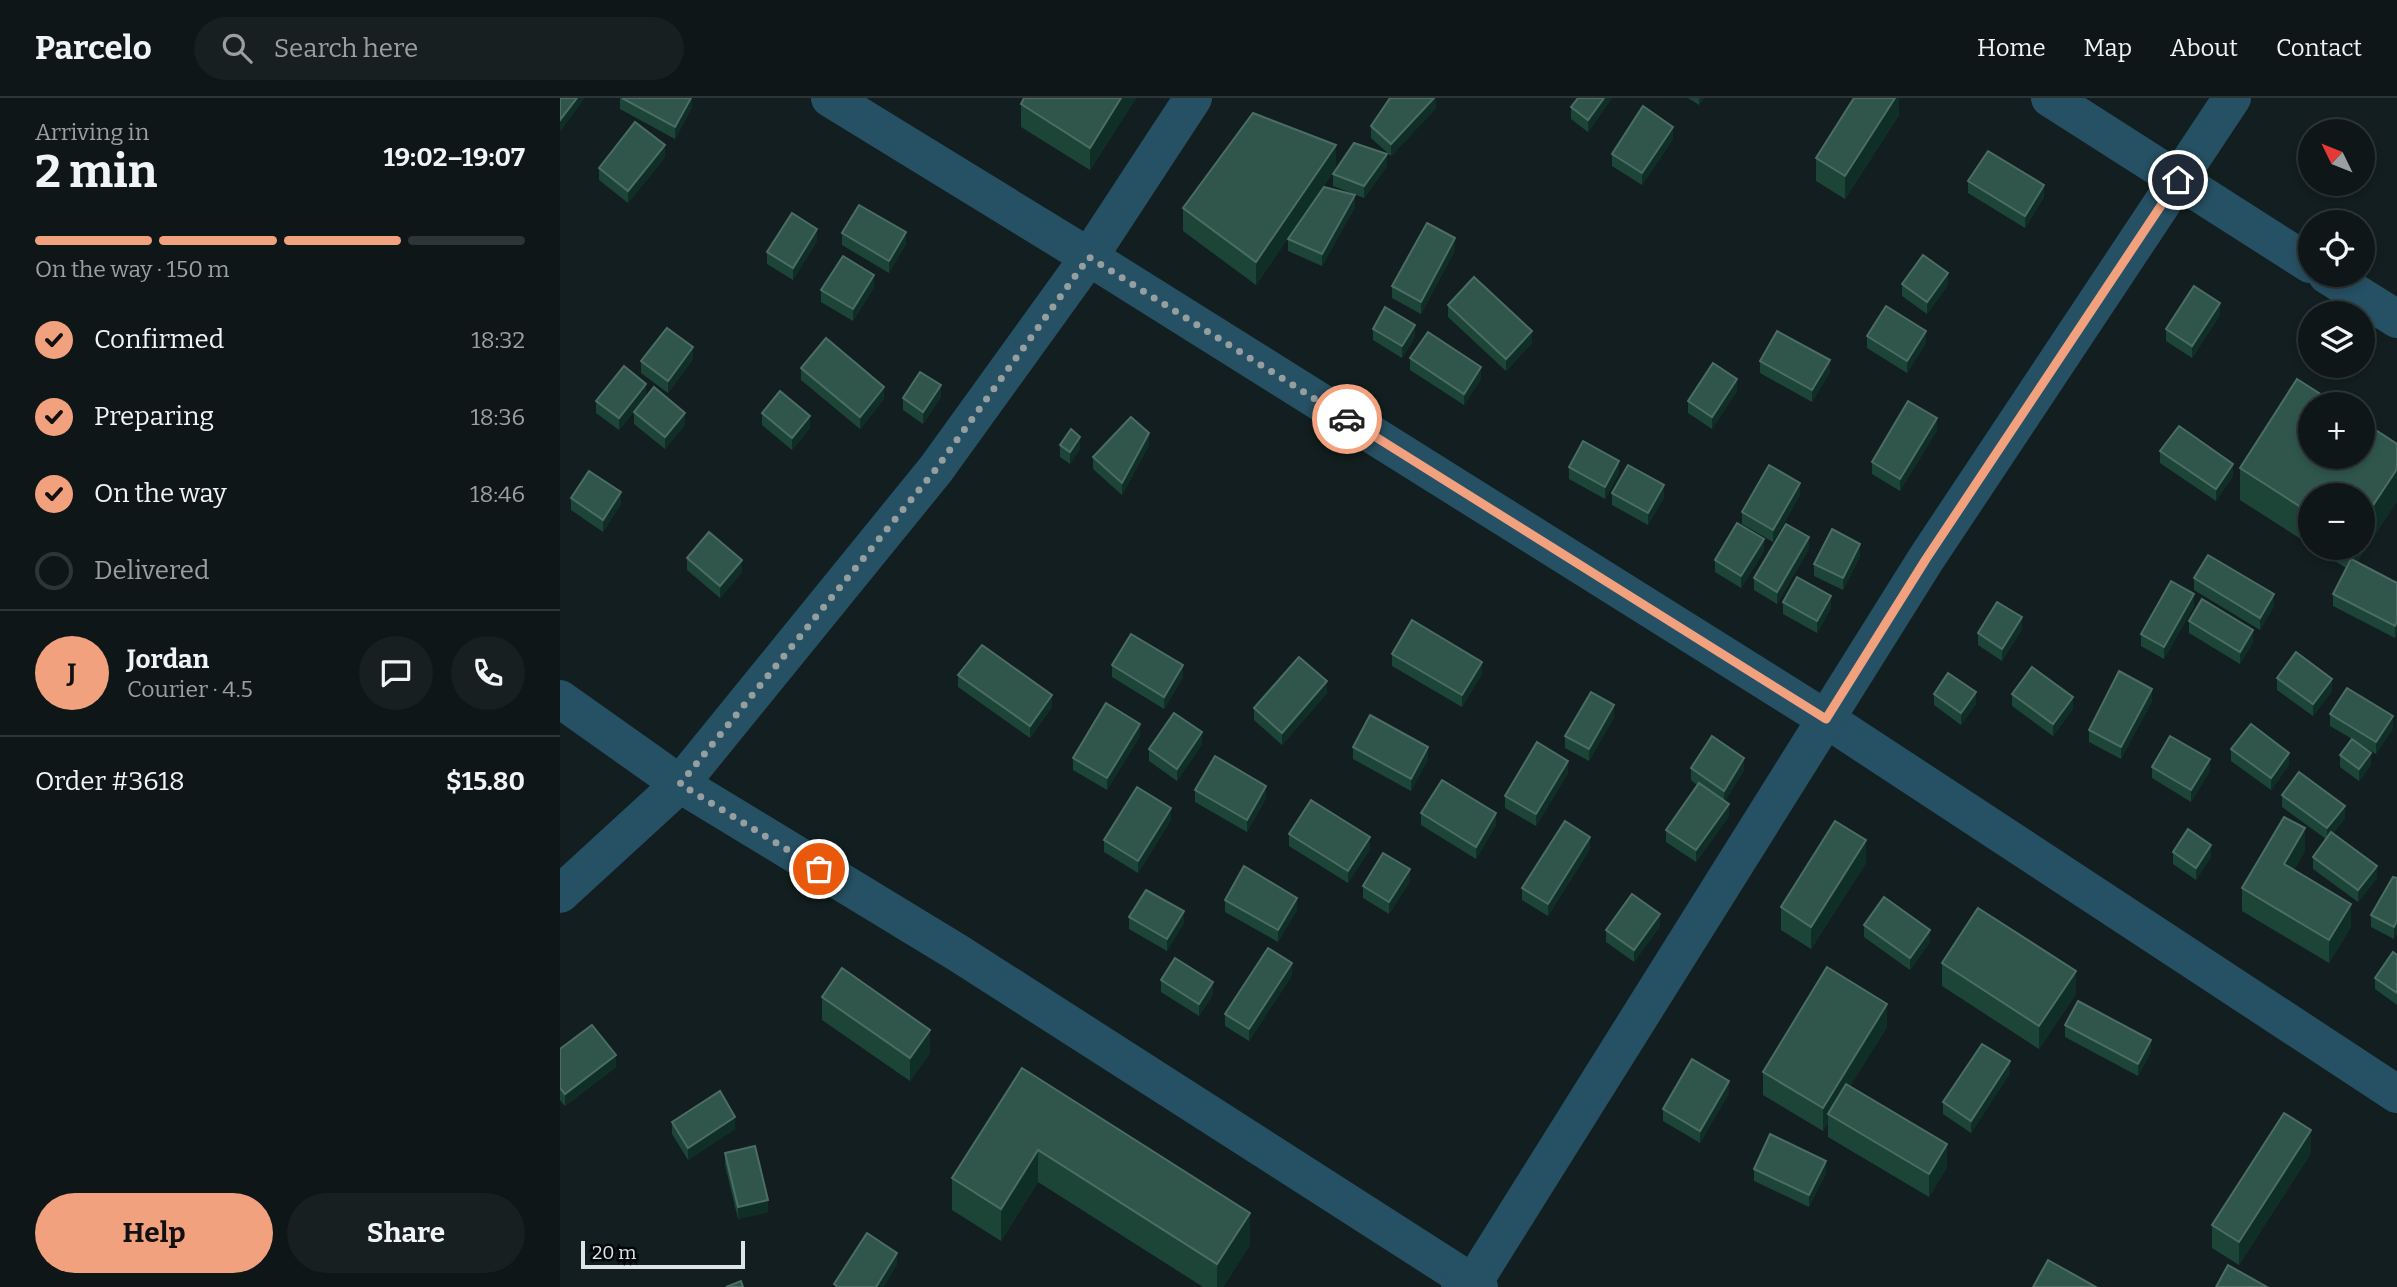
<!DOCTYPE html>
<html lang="en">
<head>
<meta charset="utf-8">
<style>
  :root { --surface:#0e1617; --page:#171f20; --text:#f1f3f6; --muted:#9b9fa1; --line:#2e3536; --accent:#f2a17e }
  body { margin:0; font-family:Bitter,serif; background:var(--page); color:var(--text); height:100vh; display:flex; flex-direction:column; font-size:26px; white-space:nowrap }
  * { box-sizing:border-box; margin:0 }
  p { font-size:23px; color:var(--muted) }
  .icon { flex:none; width:38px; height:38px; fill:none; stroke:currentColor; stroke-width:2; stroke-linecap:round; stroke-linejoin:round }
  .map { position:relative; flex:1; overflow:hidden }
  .side { display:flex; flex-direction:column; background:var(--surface); width:560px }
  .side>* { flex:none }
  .needle { width:46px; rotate:313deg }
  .tools { position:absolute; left:1738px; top:21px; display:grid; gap:14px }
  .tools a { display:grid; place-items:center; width:77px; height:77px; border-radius:50%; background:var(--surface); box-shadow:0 4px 10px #0003,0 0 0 2px var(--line); font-size:35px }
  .scale { position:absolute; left:21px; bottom:18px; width:164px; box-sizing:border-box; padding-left:7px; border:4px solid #dde5e6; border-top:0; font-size:19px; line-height:24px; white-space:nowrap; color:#dde5e6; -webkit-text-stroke:5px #040707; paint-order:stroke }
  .pin { position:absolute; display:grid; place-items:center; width:60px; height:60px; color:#fff; margin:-30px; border:4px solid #fff; border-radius:50%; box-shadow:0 2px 7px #0007 }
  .courier { position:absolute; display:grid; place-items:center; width:70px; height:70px; margin:-35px; border:5px solid #f2a17e; border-radius:50%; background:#fff; color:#222; box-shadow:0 2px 9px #0007 }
  .head em { font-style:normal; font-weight:700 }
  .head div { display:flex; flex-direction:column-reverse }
  .head { display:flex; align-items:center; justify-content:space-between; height:119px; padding:0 35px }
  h1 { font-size:46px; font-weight:700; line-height:52px }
  .bar { display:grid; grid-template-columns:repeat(4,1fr); gap:10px 7px; align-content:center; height:84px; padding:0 35px }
  .bar i { height:9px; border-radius:5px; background:var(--line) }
  .bar .on { background:var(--accent) }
  .bar p { grid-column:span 4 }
  .line { display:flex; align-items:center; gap:18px; padding:0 35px; border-top:2px solid var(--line) }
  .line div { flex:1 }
  .round { display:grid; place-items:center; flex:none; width:74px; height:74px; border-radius:37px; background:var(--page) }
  ol { padding:0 35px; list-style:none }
  li { display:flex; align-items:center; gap:21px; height:77px }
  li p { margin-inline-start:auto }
  li .icon { padding:7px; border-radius:50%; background:var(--accent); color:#111; stroke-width:4 }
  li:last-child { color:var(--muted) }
  li i { width:38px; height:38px; border:4px solid var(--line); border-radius:50% }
  .button { display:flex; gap:14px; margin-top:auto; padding:14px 35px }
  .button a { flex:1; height:80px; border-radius:42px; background:var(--accent); color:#111; font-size:28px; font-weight:700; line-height:80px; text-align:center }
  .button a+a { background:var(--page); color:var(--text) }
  header { display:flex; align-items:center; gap:42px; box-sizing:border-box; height:98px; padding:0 35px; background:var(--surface); border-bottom:2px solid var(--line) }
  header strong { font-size:33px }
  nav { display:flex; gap:38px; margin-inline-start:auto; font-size:24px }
  .search { width:490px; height:63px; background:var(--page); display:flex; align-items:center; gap:18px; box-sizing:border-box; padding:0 24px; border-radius:38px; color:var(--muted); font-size:26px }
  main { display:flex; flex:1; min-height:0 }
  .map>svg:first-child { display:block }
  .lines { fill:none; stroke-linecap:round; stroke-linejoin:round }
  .minor { stroke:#265063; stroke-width:38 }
  .wall { fill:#1c4538 }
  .shaded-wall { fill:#0f2e26 }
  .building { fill:#30564b; stroke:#4b6d63; stroke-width:2 }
  .done { stroke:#969fa0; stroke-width:7; stroke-dasharray:0 12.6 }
  .route { stroke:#f2a17e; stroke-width:9 }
</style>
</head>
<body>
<header>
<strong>Parcelo</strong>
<div class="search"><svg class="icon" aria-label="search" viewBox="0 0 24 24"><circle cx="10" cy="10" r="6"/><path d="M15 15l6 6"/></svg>Search here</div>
<nav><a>Home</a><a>Map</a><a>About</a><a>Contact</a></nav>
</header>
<main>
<section class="side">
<div class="head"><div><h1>2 min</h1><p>Arriving in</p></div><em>19:02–19:07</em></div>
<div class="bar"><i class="on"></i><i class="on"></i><i class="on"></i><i></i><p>On the way · 150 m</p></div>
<ol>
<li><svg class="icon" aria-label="check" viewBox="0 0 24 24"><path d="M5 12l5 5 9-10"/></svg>Confirmed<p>18:32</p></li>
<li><svg class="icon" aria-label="check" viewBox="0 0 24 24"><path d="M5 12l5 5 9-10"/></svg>Preparing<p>18:36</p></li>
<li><svg class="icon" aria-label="check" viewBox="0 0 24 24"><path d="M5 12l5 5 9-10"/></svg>On the way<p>18:46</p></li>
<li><i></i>Delivered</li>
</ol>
<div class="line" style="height:126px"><b class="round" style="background:var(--accent);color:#111">J</b><div><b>Jordan</b><p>Courier · 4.5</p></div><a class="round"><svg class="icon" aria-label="chat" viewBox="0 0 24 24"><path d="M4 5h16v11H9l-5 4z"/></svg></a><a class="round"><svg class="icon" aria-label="phone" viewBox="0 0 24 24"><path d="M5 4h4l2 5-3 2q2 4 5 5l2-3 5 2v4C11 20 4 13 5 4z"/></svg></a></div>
<div class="line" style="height:91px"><div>Order #3618</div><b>$15.80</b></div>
<div class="button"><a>Help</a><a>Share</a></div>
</section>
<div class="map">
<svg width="1837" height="1189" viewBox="0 0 1837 1189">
  <rect width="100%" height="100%" fill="#121e1f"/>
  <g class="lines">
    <g class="minor">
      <polyline points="270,0 529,159 1266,621 1837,996"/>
      <polyline points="1490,0 1750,166"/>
      <polyline points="1767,177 1837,221"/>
      <polyline points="0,601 120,686 398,855 919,1189"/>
      <polyline points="0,796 120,686 376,371 529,159 633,0"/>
      <polyline points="900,1189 913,1185 1366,461 1672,0"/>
    </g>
  </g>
  <g class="wall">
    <polygon points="60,0 132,0 132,9 115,41 60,11"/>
    <polygon points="576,0 530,72 461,29 461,6"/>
    <polygon points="876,0 876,10 831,58 811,40 811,28"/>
    <polygon points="1052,0 1028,34 1011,21 1011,9"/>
    <polygon points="1128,0 1144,0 1139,7"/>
    <polygon points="1339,0 1339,17 1285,101 1256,83 1256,60"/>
    <polygon points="1113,41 1082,87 1052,68 1052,56"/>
    <polygon points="105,59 68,105 39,82 39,70"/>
    <polygon points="827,68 804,100 773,88 773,76"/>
    <polygon points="776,70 696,187 623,133 623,110"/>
    <polygon points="1408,83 1484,99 1465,130 1408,95"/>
    <polygon points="795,109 762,168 728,153 728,141"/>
    <polygon points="282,135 346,146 329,175 282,147"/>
    <polygon points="257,143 233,182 207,166 207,154"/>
    <polygon points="895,152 861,216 832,200 832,188"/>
    <polygon points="1342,186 1388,187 1367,216 1342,198"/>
    <polygon points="314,189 293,223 261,204 261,192"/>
    <polygon points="888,207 972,245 946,273 888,219"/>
    <polygon points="1660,217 1632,260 1606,243 1606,231"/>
    <polygon points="813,231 855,239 842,260 813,242"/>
    <polygon points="1307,238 1366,245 1347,275 1307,250"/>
    <polygon points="850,260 921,281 904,307 850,272"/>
    <polygon points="133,261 108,295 81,275 81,263"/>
    <polygon points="1200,263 1270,274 1252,304 1200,275"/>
    <polygon points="241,270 324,301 300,331 241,282"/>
    <polygon points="1177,293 1152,331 1128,315 1128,303"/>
    <polygon points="86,298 59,332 36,315 36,303"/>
    <polygon points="381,299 363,326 343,312 343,300"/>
    <polygon points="74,314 125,327 105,351 74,326"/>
    <polygon points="202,315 250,330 232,352 202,327"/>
    <polygon points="1377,332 1340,393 1312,376 1312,364"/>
    <polygon points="500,347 520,351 510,366 500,359"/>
    <polygon points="589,347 562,397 533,371 533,359"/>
    <polygon points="1600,353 1673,378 1656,403 1600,365"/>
    <polygon points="1009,369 1059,375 1045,401 1009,381"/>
    <polygon points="1680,370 1837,403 1797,464 1837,485 1835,540 1773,508 1773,496 1786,470 1754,450 1802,450 1750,397 1750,447 1680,402"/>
    <polygon points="1052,395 1104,399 1088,427 1052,407"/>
    <polygon points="1240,397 1213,444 1182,426 1182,414"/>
    <polygon points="11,400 61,406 43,434 11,412"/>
    <polygon points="1249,451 1217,506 1194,492 1194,480"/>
    <polygon points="1204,453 1181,490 1155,474 1155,462"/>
    <polygon points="1300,458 1283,492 1254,478 1254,466"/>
    <polygon points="127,460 182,474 160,500 127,472"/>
    <polygon points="1634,480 1714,508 1700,532 1634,492"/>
    <polygon points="1223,504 1271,510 1257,535 1223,516"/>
    <polygon points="1634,508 1604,561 1581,548 1581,536"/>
    <polygon points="1629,523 1693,544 1680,566 1629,535"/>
    <polygon points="1462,531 1442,563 1418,547 1418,535"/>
    <polygon points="832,556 922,576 902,609 832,568"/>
    <polygon points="552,567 623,579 604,611 552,579"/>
    <polygon points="398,577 492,609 470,640 398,589"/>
    <polygon points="1717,580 1772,593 1753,618 1717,592"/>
    <polygon points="767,595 722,647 694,622 694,610"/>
    <polygon points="1374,596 1416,606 1401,627 1374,607"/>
    <polygon points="1452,596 1513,611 1493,638 1452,608"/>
    <polygon points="1592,603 1561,661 1529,644 1529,632"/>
    <polygon points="1770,616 1833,630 1816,656 1794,643 1811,667 1799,683 1780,669 1780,657 1792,641 1770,628"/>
    <polygon points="1054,619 1029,663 1005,650 1005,638"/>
    <polygon points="580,638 547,692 513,672 513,660"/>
    <polygon points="642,646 617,683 589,663 589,651"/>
    <polygon points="793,649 868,661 851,693 793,661"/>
    <polygon points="1671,651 1729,667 1711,692 1671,663"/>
    <polygon points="1592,669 1650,673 1631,704 1592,680"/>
    <polygon points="1131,670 1184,672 1165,703 1169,718 1136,764 1106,744 1106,732 1137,687 1131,682"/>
    <polygon points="1008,675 976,728 945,710 945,698"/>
    <polygon points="635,692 706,700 687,734 635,704"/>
    <polygon points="1722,697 1785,720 1773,735 1817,780 1798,804 1753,771 1753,759 1766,741 1722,709"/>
    <polygon points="861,715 936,727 916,761 861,727"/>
    <polygon points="611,722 578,775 544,754 544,742"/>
    <polygon points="729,736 810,751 788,785 729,748"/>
    <polygon points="1030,751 988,818 962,802 962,790"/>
    <polygon points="1745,753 1734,772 1791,829 1769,865 1682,813 1682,790"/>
    <polygon points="1613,754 1651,759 1636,782 1613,766"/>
    <polygon points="1306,765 1251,851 1221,832 1221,809"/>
    <polygon points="1837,780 1834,841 1811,829 1811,817"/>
    <polygon points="850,783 829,816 803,800 803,788"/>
    <polygon points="665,802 737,812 718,844 665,814"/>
    <polygon points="569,819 624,825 607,853 569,831"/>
    <polygon points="1304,827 1370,844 1350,872 1304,839"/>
    <polygon points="1100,828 1074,864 1046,844 1046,832"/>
    <polygon points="1837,857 1837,907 1815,891 1815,880"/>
    <polygon points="1382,865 1516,896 1479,951 1382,888"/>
    <polygon points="732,877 689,943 665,928 665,916"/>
    <polygon points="601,882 653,896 639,918 601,894"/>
    <polygon points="262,899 370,955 350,983 262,922"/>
    <polygon points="1505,927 1591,954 1578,978 1505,939"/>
    <polygon points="1327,929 1290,988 1387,1069 1369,1099 1268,1039 1268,1025 1263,1033 1203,997 1203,974"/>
    <polygon points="0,951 56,969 5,1008 0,1002"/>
    <polygon points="462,970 690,1147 663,1189 643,1189 478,1084 441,1143 392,1112 392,1080"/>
    <polygon points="1450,975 1411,1035 1383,1016 1383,1004"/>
    <polygon points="1169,995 1140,1045 1103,1023 1103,1011"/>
    <polygon points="112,1024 175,1031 128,1062 112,1036"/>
    <polygon points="165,1055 208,1114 178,1121 165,1067"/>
    <polygon points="1751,1055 1679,1167 1652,1150 1652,1127"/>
    <polygon points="1194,1071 1266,1075 1249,1109 1194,1083"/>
  </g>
  <g class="shaded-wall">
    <polygon points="17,0 25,0 0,34 0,22"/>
    <polygon points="131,0 132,0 132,9 115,41 115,29"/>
    <polygon points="561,0 576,0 530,72 530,50"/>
    <polygon points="874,0 876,0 876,10 831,58 831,46"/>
    <polygon points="1044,0 1052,0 1028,34 1028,22"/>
    <polygon points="1139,0 1144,0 1139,7"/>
    <polygon points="1335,0 1339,0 1339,17 1285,101 1285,78"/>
    <polygon points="1113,29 1113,41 1082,87 1082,75"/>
    <polygon points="105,47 105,59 68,105 68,93"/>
    <polygon points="776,47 776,70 696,187 696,164"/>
    <polygon points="827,56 827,68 804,100 804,88"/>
    <polygon points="1484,87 1484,99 1465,130 1465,118"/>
    <polygon points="795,97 795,109 762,168 762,156"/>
    <polygon points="257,131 257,143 233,182 233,170"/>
    <polygon points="346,134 346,146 329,175 329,163"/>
    <polygon points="895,140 895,152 861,216 861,204"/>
    <polygon points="1388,175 1388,187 1367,216 1367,204"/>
    <polygon points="314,177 314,189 293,223 293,211"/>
    <polygon points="1660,205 1660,217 1632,260 1632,248"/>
    <polygon points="855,227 855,239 842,260 842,248"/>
    <polygon points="972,233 972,245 946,273 946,261"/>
    <polygon points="1366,233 1366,245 1347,275 1347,263"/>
    <polygon points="133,249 133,261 108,295 108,283"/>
    <polygon points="1270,262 1270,274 1252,304 1252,292"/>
    <polygon points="921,269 921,281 904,307 904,296"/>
    <polygon points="1177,281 1177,293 1152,331 1152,319"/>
    <polygon points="86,286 86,298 59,332 59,320"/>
    <polygon points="381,287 381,299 363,326 363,314"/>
    <polygon points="324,289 324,301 300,331 300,319"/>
    <polygon points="125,315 125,327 105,351 105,339"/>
    <polygon points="250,318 250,330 232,352 232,340"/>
    <polygon points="1377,320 1377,332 1340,393 1340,381"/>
    <polygon points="589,335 589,347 562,397 562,385"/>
    <polygon points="520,339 520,351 510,366 510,354"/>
    <polygon points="1059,363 1059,375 1045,401 1045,389"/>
    <polygon points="1673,366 1673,378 1656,403 1656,391"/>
    <polygon points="1837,371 1837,403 1791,473 1791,450 1802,450 1802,424"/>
    <polygon points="1240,385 1240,397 1213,444 1213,432"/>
    <polygon points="1104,387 1104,399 1088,427 1088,415"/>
    <polygon points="61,394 61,406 43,434 43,422"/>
    <polygon points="1249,439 1249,451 1217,506 1217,494"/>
    <polygon points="1204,441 1204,453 1181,490 1181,478"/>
    <polygon points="1300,446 1300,458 1283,492 1283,480"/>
    <polygon points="182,462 182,474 160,500 160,488"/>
    <polygon points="1634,496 1634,508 1604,561 1604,549"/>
    <polygon points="1714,496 1714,508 1700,532 1700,520"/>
    <polygon points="1271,498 1271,510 1257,535 1257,523"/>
    <polygon points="1462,519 1462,531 1442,563 1442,551"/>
    <polygon points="1837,524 1837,536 1835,540 1835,528"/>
    <polygon points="1693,532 1693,544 1680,566 1680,554"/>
    <polygon points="922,564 922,576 902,609 902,597"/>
    <polygon points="623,567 623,579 604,611 604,599"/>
    <polygon points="1772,581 1772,593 1753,618 1753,606"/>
    <polygon points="767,583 767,595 722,647 722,635"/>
    <polygon points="1592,591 1592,603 1561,661 1561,649"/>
    <polygon points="1416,594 1416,606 1401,627 1401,615"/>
    <polygon points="492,597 492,609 470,640 470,628"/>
    <polygon points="1513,599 1513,611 1493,638 1493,626"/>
    <polygon points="1054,607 1054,619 1029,663 1029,651"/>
    <polygon points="1833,618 1833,630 1816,656 1816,644"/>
    <polygon points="580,626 580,638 547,692 547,680"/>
    <polygon points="642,634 642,646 617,683 617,671"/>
    <polygon points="868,649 868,661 851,693 851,681"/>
    <polygon points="1729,655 1729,667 1711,692 1711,680"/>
    <polygon points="1811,655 1811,667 1799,683 1799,671"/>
    <polygon points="1184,660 1184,672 1164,705 1164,693"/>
    <polygon points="1650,661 1650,673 1631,704 1631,692"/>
    <polygon points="1008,663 1008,675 976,728 976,716"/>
    <polygon points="706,688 706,700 687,734 687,722"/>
    <polygon points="1169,706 1169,718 1136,764 1136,752"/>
    <polygon points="1785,708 1785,720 1767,742 1767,730"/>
    <polygon points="611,710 611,722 578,775 578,763"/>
    <polygon points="936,715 936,727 916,761 916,749"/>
    <polygon points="1745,730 1745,753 1724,789 1724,766"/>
    <polygon points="810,739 810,751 788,785 788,773"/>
    <polygon points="1030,739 1030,751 988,818 988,806"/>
    <polygon points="1306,742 1306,765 1251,851 1251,829"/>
    <polygon points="1651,747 1651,759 1636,782 1636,770"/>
    <polygon points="1817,768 1817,780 1798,804 1798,792"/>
    <polygon points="850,771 850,783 829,816 829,804"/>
    <polygon points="737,800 737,812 718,844 718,832"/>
    <polygon points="1791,806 1791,829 1769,865 1769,842"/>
    <polygon points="624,813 624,825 607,853 607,841"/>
    <polygon points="1100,816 1100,828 1074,864 1074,852"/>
    <polygon points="1837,823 1837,835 1834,841 1834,829"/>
    <polygon points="1370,832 1370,844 1350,872 1350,860"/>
    <polygon points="732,865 732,877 689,943 689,931"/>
    <polygon points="1516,873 1516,896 1479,951 1479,928"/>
    <polygon points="653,884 653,896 639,918 639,906"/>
    <polygon points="1327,906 1327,929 1272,1018 1268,1016 1268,1025 1263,1033 1263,1010"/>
    <polygon points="370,932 370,955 350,983 350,960"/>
    <polygon points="1591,942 1591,954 1578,978 1578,966"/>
    <polygon points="56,957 56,969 5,1008 5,996"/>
    <polygon points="1450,963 1450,975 1411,1035 1411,1023"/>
    <polygon points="1169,983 1169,995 1140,1045 1140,1033"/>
    <polygon points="175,1019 175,1031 128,1062 128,1050"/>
    <polygon points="1751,1032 1751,1055 1679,1167 1679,1144"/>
    <polygon points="1387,1046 1387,1069 1369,1099 1369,1076"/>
    <polygon points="478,1052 478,1084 441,1143 441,1111"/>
    <polygon points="1266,1063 1266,1075 1249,1109 1249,1097"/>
    <polygon points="208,1102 208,1114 178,1121 178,1109"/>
    <polygon points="690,1115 690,1147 663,1189 657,1189 657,1166"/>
    <polygon points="337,1155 337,1167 324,1189 316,1189"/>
  </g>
  <g class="building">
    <polygon points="0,0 17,0 0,22"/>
    <polygon points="62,0 131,0 115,29"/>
    <polygon points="464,0 561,0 530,50 461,6"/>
    <polygon points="830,0 874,0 831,46 811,28"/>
    <polygon points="1018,0 1044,0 1028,22 1011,9"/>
    <polygon points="1294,0 1335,0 1285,78 1256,60"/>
    <polygon points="1083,8 1113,29 1082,75 1052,56"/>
    <polygon points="693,15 776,47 696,164 623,110"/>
    <polygon points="75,24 105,47 68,93 39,70"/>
    <polygon points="794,45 827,56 804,88 773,76"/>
    <polygon points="1428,53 1484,87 1465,118 1408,83"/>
    <polygon points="764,89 795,97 762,156 728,141"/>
    <polygon points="299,107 346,134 329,163 282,135"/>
    <polygon points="232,115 257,131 233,170 207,154"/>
    <polygon points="867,125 895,140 861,204 832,188"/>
    <polygon points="1363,157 1388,175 1367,204 1342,186"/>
    <polygon points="283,158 314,177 293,211 261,192"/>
    <polygon points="914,179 972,233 946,261 888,207"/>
    <polygon points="1634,188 1660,205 1632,248 1606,231"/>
    <polygon points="1326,208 1366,233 1347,263 1307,238"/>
    <polygon points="825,209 855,227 842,248 813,231"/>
    <polygon points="107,230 133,249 108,283 81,263"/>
    <polygon points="1217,233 1270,262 1252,292 1200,263"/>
    <polygon points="868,234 921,269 904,296 850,260"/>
    <polygon points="266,240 324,289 300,319 241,270"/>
    <polygon points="1153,265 1177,281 1152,319 1128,303"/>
    <polygon points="64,268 86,286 59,320 36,303"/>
    <polygon points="360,274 381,287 363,314 343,300"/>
    <polygon points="1737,281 1776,306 1750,306 1750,359 1802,359 1802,323 1837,346 1837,371 1802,424 1802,397 1750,397 1750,415 1680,370"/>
    <polygon points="94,289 125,315 105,339 74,314"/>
    <polygon points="220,293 250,318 232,340 202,315"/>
    <polygon points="1348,303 1377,320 1340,381 1312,364"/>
    <polygon points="571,319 589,335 562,385 533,359"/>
    <polygon points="1619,328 1673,366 1656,391 1600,353"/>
    <polygon points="511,331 520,339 510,354 500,347"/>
    <polygon points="1023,343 1059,363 1045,389 1009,369"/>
    <polygon points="1068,367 1104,387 1088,415 1052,395"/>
    <polygon points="1209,367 1240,385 1213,432 1182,414"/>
    <polygon points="29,373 61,394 43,422 11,400"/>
    <polygon points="1177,425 1204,441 1181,478 1155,462"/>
    <polygon points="1226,426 1249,439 1217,494 1194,480"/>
    <polygon points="1272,431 1300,446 1283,480 1254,466"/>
    <polygon points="149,434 182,462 160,488 127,460"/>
    <polygon points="1648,457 1714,496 1700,520 1634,480"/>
    <polygon points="1791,461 1837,485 1837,524 1835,528 1773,496"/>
    <polygon points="1237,479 1271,498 1257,523 1223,504"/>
    <polygon points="1611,483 1634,496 1604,549 1581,536"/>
    <polygon points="1642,501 1693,532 1680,554 1629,523"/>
    <polygon points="1437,504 1462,519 1442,551 1418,535"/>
    <polygon points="852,522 922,564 902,597 832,556"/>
    <polygon points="571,536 623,567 604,599 552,567"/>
    <polygon points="422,547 492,597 470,628 398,577"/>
    <polygon points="1736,554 1772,581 1753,606 1717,580"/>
    <polygon points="739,559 767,583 722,635 694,610"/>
    <polygon points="1472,569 1513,599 1493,626 1452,596"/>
    <polygon points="1559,573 1592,591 1561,649 1529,632"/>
    <polygon points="1388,575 1416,594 1401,615 1374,596"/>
    <polygon points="1787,590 1833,618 1816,644 1770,616"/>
    <polygon points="1031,594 1054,607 1029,651 1005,638"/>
    <polygon points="546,605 580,626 547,680 513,660"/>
    <polygon points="614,615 642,634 617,671 589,651"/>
    <polygon points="810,617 868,649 851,681 793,649"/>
    <polygon points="1691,626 1729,655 1711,680 1671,651"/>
    <polygon points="1152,638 1184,660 1164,693 1131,670"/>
    <polygon points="1610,638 1650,661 1631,692 1592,669"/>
    <polygon points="1792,641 1811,655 1799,671 1780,657"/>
    <polygon points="977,644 1008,663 976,716 945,698"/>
    <polygon points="655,658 706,688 687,722 635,692"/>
    <polygon points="1739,674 1785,708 1767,730 1722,697"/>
    <polygon points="882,682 936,715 916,749 861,715"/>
    <polygon points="1139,685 1169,706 1136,752 1106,732"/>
    <polygon points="577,689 611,710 578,763 544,742"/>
    <polygon points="751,702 810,739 788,773 729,736"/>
    <polygon points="1724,719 1745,730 1724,766 1791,806 1769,842 1682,790"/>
    <polygon points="1005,723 1030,739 988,806 962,790"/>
    <polygon points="1275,723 1306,742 1251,829 1221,809"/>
    <polygon points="1628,731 1651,747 1636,770 1613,754"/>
    <polygon points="1771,734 1817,768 1798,792 1753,759"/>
    <polygon points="823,755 850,771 829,804 803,788"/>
    <polygon points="684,768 737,800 718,832 665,802"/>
    <polygon points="1833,779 1837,780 1837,823 1834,829 1811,817"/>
    <polygon points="586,792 624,813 607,841 569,819"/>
    <polygon points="1072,796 1100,816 1074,852 1046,832"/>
    <polygon points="1324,799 1370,832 1350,860 1304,827"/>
    <polygon points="1418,810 1516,873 1479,928 1382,865"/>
    <polygon points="708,850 732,865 689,931 665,916"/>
    <polygon points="1833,854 1837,857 1837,895 1815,880"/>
    <polygon points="615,860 653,884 639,906 601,882"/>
    <polygon points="1267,869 1327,906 1263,1010 1203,974"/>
    <polygon points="282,870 370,932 350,960 262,899"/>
    <polygon points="1518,903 1591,942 1578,966 1505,927"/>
    <polygon points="32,927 56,957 5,996 0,990 0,951"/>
    <polygon points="1422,946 1450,963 1411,1023 1383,1004"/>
    <polygon points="1132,961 1169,983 1140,1033 1103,1011"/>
    <polygon points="462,970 690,1115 657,1166 478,1052 441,1111 392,1080"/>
    <polygon points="1286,986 1387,1046 1369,1076 1268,1016"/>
    <polygon points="160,993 175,1019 128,1050 112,1024"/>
    <polygon points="1724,1015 1751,1032 1679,1144 1652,1127"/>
    <polygon points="1210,1036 1266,1063 1249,1097 1194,1071"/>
    <polygon points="195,1048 208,1102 178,1109 165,1055"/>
    <polygon points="307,1135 337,1155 316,1189 278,1189 274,1186"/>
    <polygon points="1488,1162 1536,1189 1473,1189"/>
    <polygon points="1668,1167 1707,1189 1656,1189"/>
    <polygon points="181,1183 183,1189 166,1189"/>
  </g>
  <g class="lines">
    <polyline class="done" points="259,771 120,686 376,371 529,159 787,321"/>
    <polyline class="route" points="787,321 1266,621 1366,461 1618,82"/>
  </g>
</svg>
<div class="tools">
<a><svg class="needle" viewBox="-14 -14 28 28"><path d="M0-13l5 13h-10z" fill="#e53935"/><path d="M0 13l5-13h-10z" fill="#9b9fa1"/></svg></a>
<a><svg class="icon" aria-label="locate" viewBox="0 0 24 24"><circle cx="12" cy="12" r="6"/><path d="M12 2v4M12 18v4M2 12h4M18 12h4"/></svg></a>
<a><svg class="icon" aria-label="layers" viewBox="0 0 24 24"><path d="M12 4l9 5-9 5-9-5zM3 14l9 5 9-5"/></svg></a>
<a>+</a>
<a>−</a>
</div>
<div class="scale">20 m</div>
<div class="pin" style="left:259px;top:771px;background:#ea580c"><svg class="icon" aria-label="bag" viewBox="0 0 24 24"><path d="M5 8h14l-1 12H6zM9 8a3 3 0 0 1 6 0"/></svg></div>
<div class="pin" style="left:1618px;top:82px;background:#1f2937"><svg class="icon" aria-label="home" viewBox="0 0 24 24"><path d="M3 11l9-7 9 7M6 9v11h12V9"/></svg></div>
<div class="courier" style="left:787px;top:321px"><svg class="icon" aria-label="car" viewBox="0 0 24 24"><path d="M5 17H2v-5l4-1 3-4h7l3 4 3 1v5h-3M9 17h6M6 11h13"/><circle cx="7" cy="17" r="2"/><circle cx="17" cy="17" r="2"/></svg></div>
</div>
</main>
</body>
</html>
